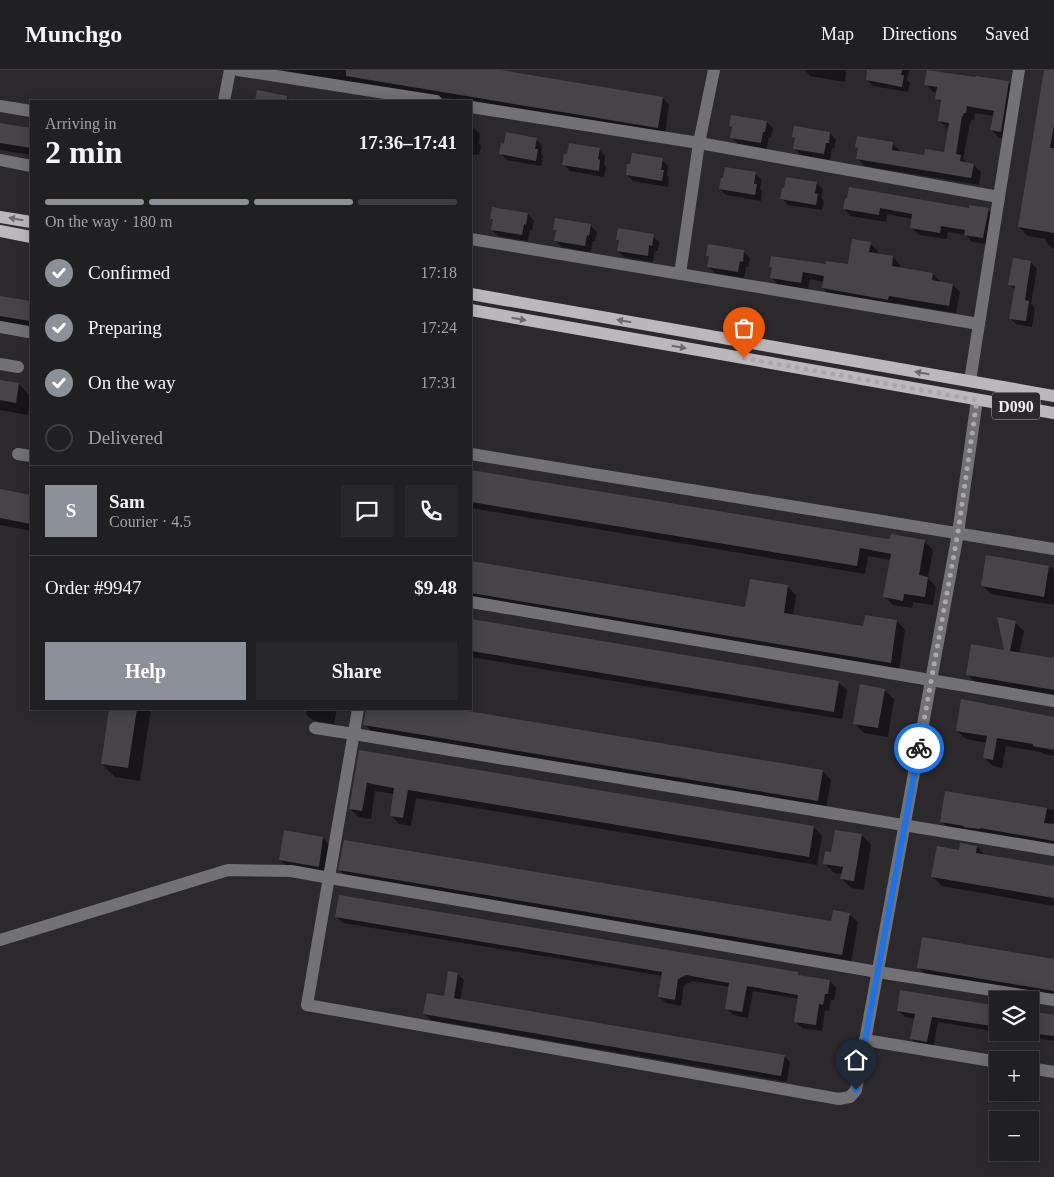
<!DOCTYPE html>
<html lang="en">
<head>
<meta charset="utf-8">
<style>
  :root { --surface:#201f21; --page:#28272a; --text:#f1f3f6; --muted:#a2a2a5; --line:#3d3d3f; --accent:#8c9099 }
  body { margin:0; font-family:Georgia,serif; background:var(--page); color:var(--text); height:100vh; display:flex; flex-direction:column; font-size:19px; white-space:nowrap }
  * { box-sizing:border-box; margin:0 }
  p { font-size:16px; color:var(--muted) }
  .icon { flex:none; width:28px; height:28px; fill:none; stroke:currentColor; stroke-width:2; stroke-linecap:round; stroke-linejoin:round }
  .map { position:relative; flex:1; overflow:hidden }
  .drawer { position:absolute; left:30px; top:30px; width:442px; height:610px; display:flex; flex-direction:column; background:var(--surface); border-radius:0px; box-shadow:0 2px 12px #0003,0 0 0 1px var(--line) }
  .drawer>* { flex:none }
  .fabs { position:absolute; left:989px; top:921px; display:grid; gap:10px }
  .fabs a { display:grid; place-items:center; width:50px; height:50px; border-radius:0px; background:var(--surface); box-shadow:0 2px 12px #0003,0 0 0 1px var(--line); font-size:25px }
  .pin { position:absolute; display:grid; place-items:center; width:42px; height:42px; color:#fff; margin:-51px -21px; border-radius:50% 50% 50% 0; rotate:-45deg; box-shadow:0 0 5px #0007 }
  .pin .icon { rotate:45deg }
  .courier { position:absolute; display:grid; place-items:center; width:50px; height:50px; margin:-25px; border:4px solid #1a73e8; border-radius:50%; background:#fff; color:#222; box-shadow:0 1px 6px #0007 }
  .summary em { font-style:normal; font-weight:600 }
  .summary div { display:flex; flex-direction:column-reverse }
  .summary { display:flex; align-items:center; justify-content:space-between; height:85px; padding:0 15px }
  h1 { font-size:32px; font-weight:600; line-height:38px }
  .bar { display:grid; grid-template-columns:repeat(4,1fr); gap:8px 5px; align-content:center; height:60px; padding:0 15px }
  .bar i { height:6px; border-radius:4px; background:var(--line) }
  .bar .selected { background:var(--accent) }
  .bar p { grid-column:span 4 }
  .line { display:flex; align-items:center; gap:12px; padding:0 15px; border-top:1px solid var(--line) }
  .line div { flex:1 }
  .round { display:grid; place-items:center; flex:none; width:52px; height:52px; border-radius:0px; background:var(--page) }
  ol { padding:0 15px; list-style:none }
  li { display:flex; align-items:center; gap:15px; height:55px }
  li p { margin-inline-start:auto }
  li .icon { padding:5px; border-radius:50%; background:var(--accent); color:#fff; stroke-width:4 }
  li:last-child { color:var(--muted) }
  li i { width:28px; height:28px; border:2px solid var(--line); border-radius:50% }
  .cta { display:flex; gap:10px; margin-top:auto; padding:10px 15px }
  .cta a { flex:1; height:58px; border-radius:0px; background:var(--accent); color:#fff; font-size:20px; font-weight:600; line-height:58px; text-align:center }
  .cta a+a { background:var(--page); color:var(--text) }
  header { display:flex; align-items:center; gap:30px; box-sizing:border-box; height:70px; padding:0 25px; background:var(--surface); border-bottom:1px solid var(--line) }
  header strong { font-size:24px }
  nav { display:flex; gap:28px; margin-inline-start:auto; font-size:18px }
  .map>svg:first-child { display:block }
  .shadow { fill:#0007 }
  .building { fill:#474448 }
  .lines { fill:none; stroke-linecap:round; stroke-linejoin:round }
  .minor { stroke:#727173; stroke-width:12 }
  .major { stroke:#bbb8bc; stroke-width:12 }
  .oneway { fill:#6c696d }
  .done { stroke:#a9a7a9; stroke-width:5; stroke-dasharray:0 9 }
  .route { stroke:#1a73e8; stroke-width:6 }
  .labels { text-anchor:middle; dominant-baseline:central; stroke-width:4.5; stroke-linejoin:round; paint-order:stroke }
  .shield { fill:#2b292c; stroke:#b3b1b3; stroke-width:1 }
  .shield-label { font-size:16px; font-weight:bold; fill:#edebed }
</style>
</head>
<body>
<header>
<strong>Munchgo</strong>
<nav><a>Map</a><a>Directions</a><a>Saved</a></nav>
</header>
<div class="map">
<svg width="1054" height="1107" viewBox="0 0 1054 1107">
  <rect width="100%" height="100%" fill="#2b292c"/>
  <g class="shadow">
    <polygon points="280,0 493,0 663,28 669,35 665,65"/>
    <polygon points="805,0 844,0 846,2 845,12 810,6"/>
    <polygon points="871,0 908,0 909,1 907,10 910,13 908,22 873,16 867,10"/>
    <polygon points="1045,0 1054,0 1054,180 1045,171 1046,169 1028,166 1019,157"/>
    <polygon points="1008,12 1016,20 1008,69 999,68 992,60 994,46 975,43 974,50 971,50 971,53 970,53 963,89 968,94 974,95 981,102 979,115 865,96 857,88 859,79 856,77 892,73 900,81 900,83 925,87 945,84 949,58 947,58 939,50 942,33 937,28 938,23 933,22 926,14"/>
    <polygon points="258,22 287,27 292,31 256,31"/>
    <polygon points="732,47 767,52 773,58 771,68 769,67 767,79 738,74 732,68 733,58 731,56"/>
    <polygon points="0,54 31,59 31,85 0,80"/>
    <polygon points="471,58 474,58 480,64 479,73 481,76 479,85 471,84"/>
    <polygon points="795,58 830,63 836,70 834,79 832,78 830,90 801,85 795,79 796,69 794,67"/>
    <polygon points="536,69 542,75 541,84 543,87 541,96 507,90 501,84"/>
    <polygon points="599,79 605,86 604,95 606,97 604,107 570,101 564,95"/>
    <polygon points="662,90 668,96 667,105 669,107 668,117 633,111 627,105"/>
    <polygon points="755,104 762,110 760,119 762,121 761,131 726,125 720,119 724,110"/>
    <polygon points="817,113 823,119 821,128 824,131 822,140 788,135 781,128"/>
    <polygon points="846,129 988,140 995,146 990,175 972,172 966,165 948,162 947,169 919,165 912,158 913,149 887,144 886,152 851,146 844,139"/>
    <polygon points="528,144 534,151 532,160 530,160 528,171 498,166 492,160 494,151 491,148"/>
    <polygon points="591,156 597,162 595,171 593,171 591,182 562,177 555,171 557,162 554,159"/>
    <polygon points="653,166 659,172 658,181 655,181 653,192 624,187 618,181 620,172 617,169"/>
    <polygon points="870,174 878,181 877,185 893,187 900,195 900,198 933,204 940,211 940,213 953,215 960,222 956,243 896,233 896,237 830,226 823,218 824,212 810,209 808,220 779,216 772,208 773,199 771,196 849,196"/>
    <polygon points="744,182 750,188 748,197 746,197 744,208 715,203 709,197 710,188 708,185"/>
    <polygon points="1014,189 1031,192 1037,199 1031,234 1035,238 1032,257 1016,254 1010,248 1015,220 1010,214"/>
    <polygon points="0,227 31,233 31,261 0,256"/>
    <polygon points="0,311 19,314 31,327 28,345 0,340"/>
    <polygon points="471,401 875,469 924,471 933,480 928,508 936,517 933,535 913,532 912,538 893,535 885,527 891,490 868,486 865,504 471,438"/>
    <polygon points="0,420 31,426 31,461 0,455"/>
    <polygon points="987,487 1054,498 1054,535 991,524 982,515"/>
    <polygon points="471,492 746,538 751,510 788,517 796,525 793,546 864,558 897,551 905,560 899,601 471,529"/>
    <polygon points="471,550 838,612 847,620 842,649 471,587"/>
    <polygon points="1015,552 1024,561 1019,584 1054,590 1054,627 976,613 967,604 1005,581"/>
    <polygon points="884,620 894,629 888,667 864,663 854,653"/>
    <polygon points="111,639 151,639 140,711 115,707 102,694"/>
    <polygon points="307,639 337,639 334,654 312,650 306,644"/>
    <polygon points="367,639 448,639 823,701 831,710 826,739 373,663 365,655"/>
    <polygon points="1054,647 1054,686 1043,684 1041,682 1006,676 1002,698 993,696 984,688 987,673 966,669 957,661"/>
    <polygon points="360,682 814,757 822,766 817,795 416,728 411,756 399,754 391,745 394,724 375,721 371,749 359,747 350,739"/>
    <polygon points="946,722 1054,740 1054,778 950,760 941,751"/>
    <polygon points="862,765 871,775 864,820 851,818 842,809 843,804 834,803 824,793 832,784"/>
    <polygon points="323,768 332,778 328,806 290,799 280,790"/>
    <polygon points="977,777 986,786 1054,798 1054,836 942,816 933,807 960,782"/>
    <polygon points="340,800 832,853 849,844 858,852 851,893 348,809"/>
    <polygon points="336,846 797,904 800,907 830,911 836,918 834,930 831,930 829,941 825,940 822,961 802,958 795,951 799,929 753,921 748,948 733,945 726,938 730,917 693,911 684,915 681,936 666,933 659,927 663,906 343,853"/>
    <polygon points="1054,890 1054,928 928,907 919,897"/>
    <polygon points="457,904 464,910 460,930 784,986 790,992 787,1012 431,950 424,944 445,927"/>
    <polygon points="998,937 998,962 938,952 933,978 918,975 912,969 916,949 905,947 898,940"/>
    <polygon points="1030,943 1054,947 1054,971 999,962 1030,962"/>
  </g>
  <g class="building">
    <polygon points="346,0 501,0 663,27 658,58 346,6"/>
    <polygon points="867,0 902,0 901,5 904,5 902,17 866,10"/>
    <polygon points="927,0 975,7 976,6 1009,11 1001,62 990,60 994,41 967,36 966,43 964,43 963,46 962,46 956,84 961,85 960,91 974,94 971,108 856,89 858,78 855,77 857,66 893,72 892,80 924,85 925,79 944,82 949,53 938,51 941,30 935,29 937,17 924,15"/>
    <polygon points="1044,0 1054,0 1054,55 1050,78 1054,78 1054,163 1018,157"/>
    <polygon points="257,20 287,26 287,31 255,31"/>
    <polygon points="731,45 767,51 765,62 763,62 761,73 730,68 732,57 729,56"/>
    <polygon points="0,53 31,58 31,78 0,73"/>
    <polygon points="794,56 830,62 829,73 826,73 824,84 793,79 795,68 792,67"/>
    <polygon points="506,62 537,68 535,79 538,79 536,91 499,84 501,73 504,74"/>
    <polygon points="569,73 600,78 598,89 600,90 599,101 562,95 564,84 567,84"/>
    <polygon points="632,83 663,88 661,100 664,100 662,111 626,105 627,94 630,94"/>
    <polygon points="725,97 756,102 754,114 757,114 755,125 719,119 721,108 723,108"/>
    <polygon points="786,107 817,112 815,123 818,124 816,135 780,129 782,118 784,118"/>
    <polygon points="849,117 969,138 969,135 989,138 983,168 964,165 965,160 941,156 940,163 910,158 912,144 880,138 879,145 843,139 845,128 847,128"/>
    <polygon points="492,137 528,143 526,155 524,154 522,165 491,160 493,149 490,149"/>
    <polygon points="555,148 591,154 589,166 587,165 585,176 554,171 556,160 553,160"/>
    <polygon points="618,158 654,164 652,176 649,175 648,186 617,181 619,170 616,170"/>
    <polygon points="852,169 871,172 869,182 893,186 892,196 933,203 932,210 953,214 949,236 889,226 888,230 822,218 824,206 803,202 801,213 770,208 772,197 769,197 771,186 826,194 826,191 848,194"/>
    <polygon points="708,174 744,180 743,192 740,191 738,202 707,197 709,186 706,186"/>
    <polygon points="1013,188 1031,191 1025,230 1029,231 1026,251 1009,249 1015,216 1008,215"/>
    <polygon points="0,226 31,231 30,251 0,246"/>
    <polygon points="0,310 19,313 16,333 0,330"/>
    <polygon points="471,400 875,467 890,469 891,464 925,470 919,505 928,507 925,527 904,524 903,531 883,527 891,484 860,478 857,496 471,432"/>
    <polygon points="0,419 31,425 31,454 0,448"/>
    <polygon points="986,485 1049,496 1044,527 981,516"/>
    <polygon points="471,491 745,537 750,509 788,515 784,543 863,556 865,545 897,550 891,593 471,523"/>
    <polygon points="997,547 1016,551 1010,581 1054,588 1054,620 966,605 971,574 1004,580"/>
    <polygon points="471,549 839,611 834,642 471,581"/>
    <polygon points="860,614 885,619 878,658 853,654"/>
    <polygon points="961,629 1054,647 1054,680 1033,676 1033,674 997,668 993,690 983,688 987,666 956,661"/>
    <polygon points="109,639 137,639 128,698 101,694"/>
    <polygon points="366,639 456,639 823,700 818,731 363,655"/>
    <polygon points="359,680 814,756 809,787 408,720 403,748 390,746 394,718 367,713 362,741 349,739"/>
    <polygon points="945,721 1047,738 1044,753 1054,754 1054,771 980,758 980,759 963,757 964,756 940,752"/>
    <polygon points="284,760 323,767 319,797 279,790"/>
    <polygon points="835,760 862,764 854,811 840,809 843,797 823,794 825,781 831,782"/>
    <polygon points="344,770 831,851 833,840 850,843 842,885 338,800"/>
    <polygon points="960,773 977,776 976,783 1054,796 1054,828 931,807 937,776 959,780"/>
    <polygon points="339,825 798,902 798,905 830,910 828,924 825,924 823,935 819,934 816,955 794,952 798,925 747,916 742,942 725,939 729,913 686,905 678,909 675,930 658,927 662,902 335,847"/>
    <polygon points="922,867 1054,889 1054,921 917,898"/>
    <polygon points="448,901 458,903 454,928 785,985 781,1006 423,944 427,923 444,926"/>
    <polygon points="900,920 998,936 998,957 932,947 927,972 910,969 915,944 897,941"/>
    <polygon points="1030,941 1054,945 1054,966 1030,963"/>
  </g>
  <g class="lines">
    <g class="minor">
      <polyline points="238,0 436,31"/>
      <polyline points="224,31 230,0"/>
      <polyline points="0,36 31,41"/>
      <polyline points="471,37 699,73 999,127"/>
      <polyline points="0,90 31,96"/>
      <polyline points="471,169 979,254"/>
      <polyline points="680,204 699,73 714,0"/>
      <polyline points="0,257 28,262"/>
      <polyline points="0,294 18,297"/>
      <polyline points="970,311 1019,0"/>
      <polyline points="18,384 31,386"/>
      <polyline points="471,384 1054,479"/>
      <polyline points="471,532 1054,631"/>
      <polyline points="358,639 307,935 839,1029 850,1027 856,1020 958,463 977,330"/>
      <polyline points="315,658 354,664 1054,780"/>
      <polyline points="0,870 228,800 291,801 330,808 878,902 1054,930"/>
      <polyline points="865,970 998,992"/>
      <polyline points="1030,998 1054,1002"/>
    </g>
    <g class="major">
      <polyline points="0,147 31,152"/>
      <polyline points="0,161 31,167"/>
      <polyline points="471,224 1054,326"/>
      <polyline points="471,240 1054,343"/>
    </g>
  </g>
  <defs><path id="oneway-solid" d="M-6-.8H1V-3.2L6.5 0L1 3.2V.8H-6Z" transform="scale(1.25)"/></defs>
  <g class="oneway">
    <use href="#oneway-solid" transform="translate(16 149) rotate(-170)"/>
    <use href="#oneway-solid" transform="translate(519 249) rotate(10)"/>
    <use href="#oneway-solid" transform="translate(624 251) rotate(-170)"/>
    <use href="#oneway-solid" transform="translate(679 277) rotate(10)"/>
    <use href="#oneway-solid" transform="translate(922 303) rotate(-170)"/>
  </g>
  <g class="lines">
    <polyline class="done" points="744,288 977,330 958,462 919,678"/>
    <polyline class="route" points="856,1020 919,678"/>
  </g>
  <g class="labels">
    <rect class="shield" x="992" y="322.5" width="48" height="27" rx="4"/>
    <g class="shield-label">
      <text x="1016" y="336">D090</text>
    </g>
  </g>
</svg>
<div class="fabs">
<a><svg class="icon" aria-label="layers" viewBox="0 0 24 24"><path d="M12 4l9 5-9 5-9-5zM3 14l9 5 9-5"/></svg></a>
<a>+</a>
<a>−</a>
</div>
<div class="pin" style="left:744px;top:288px;background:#ea580c"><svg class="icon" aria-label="bag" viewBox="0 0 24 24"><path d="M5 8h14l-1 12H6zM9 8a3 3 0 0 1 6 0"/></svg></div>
<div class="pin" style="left:856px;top:1020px;background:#1f2937"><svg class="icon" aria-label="home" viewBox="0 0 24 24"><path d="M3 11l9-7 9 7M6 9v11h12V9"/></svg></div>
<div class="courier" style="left:919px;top:678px"><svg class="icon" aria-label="bike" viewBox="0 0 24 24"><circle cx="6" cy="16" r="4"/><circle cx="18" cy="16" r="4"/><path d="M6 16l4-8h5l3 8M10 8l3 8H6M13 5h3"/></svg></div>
<section class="drawer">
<div class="summary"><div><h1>2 min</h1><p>Arriving in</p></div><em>17:36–17:41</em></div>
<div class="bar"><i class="selected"></i><i class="selected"></i><i class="selected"></i><i></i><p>On the way · 180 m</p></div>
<ol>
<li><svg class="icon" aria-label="check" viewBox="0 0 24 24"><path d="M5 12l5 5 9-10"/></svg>Confirmed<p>17:18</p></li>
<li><svg class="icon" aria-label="check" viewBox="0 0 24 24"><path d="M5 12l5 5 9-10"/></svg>Preparing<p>17:24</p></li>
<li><svg class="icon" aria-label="check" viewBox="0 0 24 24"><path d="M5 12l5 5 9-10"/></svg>On the way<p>17:31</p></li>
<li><i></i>Delivered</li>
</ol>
<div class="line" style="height:90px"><b class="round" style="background:var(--accent);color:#fff">S</b><div><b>Sam</b><p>Courier · 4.5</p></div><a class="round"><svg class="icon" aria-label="chat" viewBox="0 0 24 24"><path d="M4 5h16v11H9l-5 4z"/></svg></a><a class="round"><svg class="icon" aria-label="phone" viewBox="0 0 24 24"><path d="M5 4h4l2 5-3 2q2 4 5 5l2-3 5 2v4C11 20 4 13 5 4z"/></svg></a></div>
<div class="line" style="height:65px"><div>Order #9947</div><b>$9.48</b></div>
<div class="cta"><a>Help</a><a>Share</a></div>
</section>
</div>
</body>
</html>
